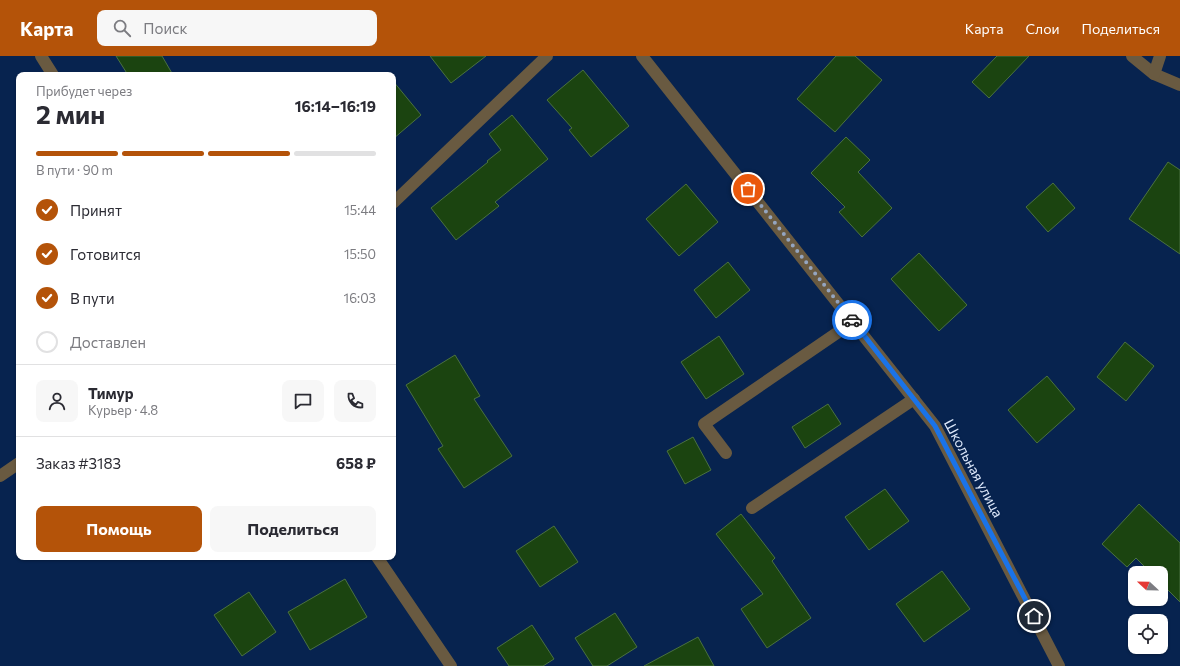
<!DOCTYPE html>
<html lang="ru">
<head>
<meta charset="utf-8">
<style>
  :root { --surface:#fff; --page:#f7f7f7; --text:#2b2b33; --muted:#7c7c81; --line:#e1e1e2; --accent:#b45309 }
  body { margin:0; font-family:Commissioner,sans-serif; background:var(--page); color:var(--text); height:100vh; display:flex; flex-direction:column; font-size:15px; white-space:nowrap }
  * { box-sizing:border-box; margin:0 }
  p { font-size:13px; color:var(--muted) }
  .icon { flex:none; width:22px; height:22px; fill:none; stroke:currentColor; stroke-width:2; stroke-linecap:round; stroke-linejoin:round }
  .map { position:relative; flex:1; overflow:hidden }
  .side { position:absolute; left:16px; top:16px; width:380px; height:488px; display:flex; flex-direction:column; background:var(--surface); border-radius:8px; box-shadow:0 1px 3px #0004 }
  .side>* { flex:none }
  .needle { width:26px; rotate:292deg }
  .controls { position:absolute; left:1128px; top:510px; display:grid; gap:8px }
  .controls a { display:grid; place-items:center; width:40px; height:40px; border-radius:8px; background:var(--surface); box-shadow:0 1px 3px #0004; font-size:20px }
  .pin { position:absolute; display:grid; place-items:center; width:34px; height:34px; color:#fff; margin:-17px; border:2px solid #fff; border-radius:50%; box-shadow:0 1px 4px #0007 }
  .courier { position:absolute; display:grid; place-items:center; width:40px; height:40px; margin:-20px; border:3px solid #1a73e8; border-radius:50%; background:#fff; color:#222; box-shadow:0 1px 5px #0007 }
  .summary em { font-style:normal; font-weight:700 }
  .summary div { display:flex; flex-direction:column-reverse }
  .summary { display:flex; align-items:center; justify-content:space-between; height:68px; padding:0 20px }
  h1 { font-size:26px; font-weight:700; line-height:30px }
  .bar { display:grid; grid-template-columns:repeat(4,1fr); gap:6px 4px; align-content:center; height:48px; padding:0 20px }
  .bar i { height:5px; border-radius:3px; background:var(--line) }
  .bar .selected { background:var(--accent) }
  .bar p { grid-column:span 4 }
  .line { display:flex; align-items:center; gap:10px; padding:0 20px; border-top:1px solid var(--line) }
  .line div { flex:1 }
  .round { display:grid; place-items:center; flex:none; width:42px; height:42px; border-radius:8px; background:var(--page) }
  ol { padding:0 20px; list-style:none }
  li { display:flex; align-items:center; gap:12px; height:44px }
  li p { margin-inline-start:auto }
  li .icon { padding:4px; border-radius:50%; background:var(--accent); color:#fff; stroke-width:4 }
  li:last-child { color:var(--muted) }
  li i { width:22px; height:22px; border:2px solid var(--line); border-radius:50% }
  .action { display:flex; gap:8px; margin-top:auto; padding:8px 20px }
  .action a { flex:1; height:46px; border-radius:8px; background:var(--accent); color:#fff; font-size:16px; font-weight:700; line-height:46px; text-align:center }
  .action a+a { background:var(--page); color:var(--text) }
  header { display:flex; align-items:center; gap:24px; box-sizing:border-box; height:56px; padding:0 20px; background:var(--accent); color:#fff }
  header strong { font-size:19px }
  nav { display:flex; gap:22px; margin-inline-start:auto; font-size:14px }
  .search { width:280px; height:36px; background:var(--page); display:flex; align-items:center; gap:10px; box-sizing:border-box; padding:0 14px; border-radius:8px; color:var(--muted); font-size:15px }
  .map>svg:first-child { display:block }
  .building { fill:#1b4410; stroke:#4a7140 }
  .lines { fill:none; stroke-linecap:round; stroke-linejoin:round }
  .minor { stroke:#695a41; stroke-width:12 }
  .done { stroke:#94a5c0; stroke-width:4; stroke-dasharray:0 7.2 }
  .route { stroke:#1a73e8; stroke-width:5 }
  .labels { text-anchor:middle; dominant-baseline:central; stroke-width:3; stroke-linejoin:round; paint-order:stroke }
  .street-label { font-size:14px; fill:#e0ebfd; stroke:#07234f }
</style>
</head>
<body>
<header>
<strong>Карта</strong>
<div class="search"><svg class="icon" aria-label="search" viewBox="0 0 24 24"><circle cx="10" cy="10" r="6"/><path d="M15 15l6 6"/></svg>Поиск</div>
<nav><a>Карта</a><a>Слои</a><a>Поделиться</a></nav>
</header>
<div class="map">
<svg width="1180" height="610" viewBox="0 0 1180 610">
  <rect width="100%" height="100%" fill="#07234f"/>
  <g class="building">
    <polygon points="116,0 162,0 173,19 128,19"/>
    <polygon points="430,0 486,0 451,27"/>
    <polygon points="836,0 855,0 882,24 835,76 797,43"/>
    <polygon points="997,0 1029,0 989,42 972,26"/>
    <polygon points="583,14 629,70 591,101 569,74 572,72 547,44"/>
    <polygon points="393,25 421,59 393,83"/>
    <polygon points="512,59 548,103 495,146 499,150 456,184 431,152 488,106 487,105 501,94 489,78"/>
    <polygon points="846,81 870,104 858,116 892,152 862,181 839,156 845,151 811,117"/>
    <polygon points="1168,106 1180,114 1180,198 1129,163"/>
    <polygon points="1053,127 1075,152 1048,176 1026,151"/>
    <polygon points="686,128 718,166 679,200 646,163"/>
    <polygon points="919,197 967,249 939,275 891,223"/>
    <polygon points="728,206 750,234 716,262 694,234"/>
    <polygon points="719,280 744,318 706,343 681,306"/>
    <polygon points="1125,286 1154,310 1126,345 1097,321"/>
    <polygon points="455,299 480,340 474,343 512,400 464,432 438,393 443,390 406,329"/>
    <polygon points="1047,320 1075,353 1037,387 1008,354"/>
    <polygon points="828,348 841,368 805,392 792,371"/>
    <polygon points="693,381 711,414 685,428 667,395"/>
    <polygon points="885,433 909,465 869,494 845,461"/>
    <polygon points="1139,448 1180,487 1180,546 1161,527 1161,517 1151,517 1136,502 1127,511 1102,488"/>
    <polygon points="741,458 775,502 772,505 811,562 767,592 741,553 763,538 716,478"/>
    <polygon points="554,470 578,506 540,531 516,495"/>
    <polygon points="942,515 970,553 924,586 896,548"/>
    <polygon points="345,523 367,561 310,594 288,556"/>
    <polygon points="249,536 276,576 242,600 214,559"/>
    <polygon points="615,557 637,591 607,610 593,610 575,582"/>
    <polygon points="532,569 554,603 543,610 509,610 497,592"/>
    <polygon points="698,581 714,610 644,610"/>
  </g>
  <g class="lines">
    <g class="minor">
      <polyline points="41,0 53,19"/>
      <polyline points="642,0 935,370 1059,610"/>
      <polyline points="1132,0 1154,18 1180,29"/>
      <polyline points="1154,18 1160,0"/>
      <polyline points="393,147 547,0"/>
      <polyline points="726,397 704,368 853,266"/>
      <polyline points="0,420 19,407"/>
      <polyline points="752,452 914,343"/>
      <polyline points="377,501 451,610"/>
    </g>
  </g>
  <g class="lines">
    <polyline class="done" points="748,133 852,264"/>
    <polyline class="route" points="852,264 935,370 1034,560"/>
  </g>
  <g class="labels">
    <g class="street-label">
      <text transform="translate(974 412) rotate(62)">Школьная улица</text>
    </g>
  </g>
</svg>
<div class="controls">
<a><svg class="needle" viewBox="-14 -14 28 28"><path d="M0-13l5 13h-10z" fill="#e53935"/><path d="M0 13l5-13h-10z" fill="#7c7c81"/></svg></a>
<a><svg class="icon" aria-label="locate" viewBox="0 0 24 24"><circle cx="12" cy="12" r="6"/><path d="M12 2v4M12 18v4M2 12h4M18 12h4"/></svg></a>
</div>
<div class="pin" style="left:748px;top:133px;background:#ea580c"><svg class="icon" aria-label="bag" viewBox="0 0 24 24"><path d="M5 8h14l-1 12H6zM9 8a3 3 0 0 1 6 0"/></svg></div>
<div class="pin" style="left:1034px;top:560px;background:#1f2937"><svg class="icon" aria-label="home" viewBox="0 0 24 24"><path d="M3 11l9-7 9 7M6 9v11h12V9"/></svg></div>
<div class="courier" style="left:852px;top:264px"><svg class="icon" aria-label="car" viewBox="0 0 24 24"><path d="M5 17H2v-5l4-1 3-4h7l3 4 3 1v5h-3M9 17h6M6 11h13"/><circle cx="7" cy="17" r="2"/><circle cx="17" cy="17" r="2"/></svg></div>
<section class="side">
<div class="summary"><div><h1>2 мин</h1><p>Прибудет через</p></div><em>16:14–16:19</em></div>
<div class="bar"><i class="selected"></i><i class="selected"></i><i class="selected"></i><i></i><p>В пути · 90 m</p></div>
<ol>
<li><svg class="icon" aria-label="check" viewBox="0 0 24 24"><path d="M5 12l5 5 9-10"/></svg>Принят<p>15:44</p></li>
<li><svg class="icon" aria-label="check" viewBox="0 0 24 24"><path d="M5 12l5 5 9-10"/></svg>Готовится<p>15:50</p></li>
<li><svg class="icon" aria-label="check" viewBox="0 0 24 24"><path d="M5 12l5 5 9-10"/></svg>В пути<p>16:03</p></li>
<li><i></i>Доставлен</li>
</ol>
<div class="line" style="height:72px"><a class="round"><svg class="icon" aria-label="person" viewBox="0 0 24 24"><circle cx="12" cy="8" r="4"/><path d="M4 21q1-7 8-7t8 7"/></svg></a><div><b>Тимур</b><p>Курьер · 4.8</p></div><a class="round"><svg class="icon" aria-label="chat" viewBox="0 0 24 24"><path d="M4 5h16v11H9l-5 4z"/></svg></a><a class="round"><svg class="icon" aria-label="phone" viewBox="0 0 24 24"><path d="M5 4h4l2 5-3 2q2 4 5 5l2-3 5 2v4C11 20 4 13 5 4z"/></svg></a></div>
<div class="line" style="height:52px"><div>Заказ #3183</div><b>658 ₽</b></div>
<div class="action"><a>Помощь</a><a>Поделиться</a></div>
</section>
</div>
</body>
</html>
